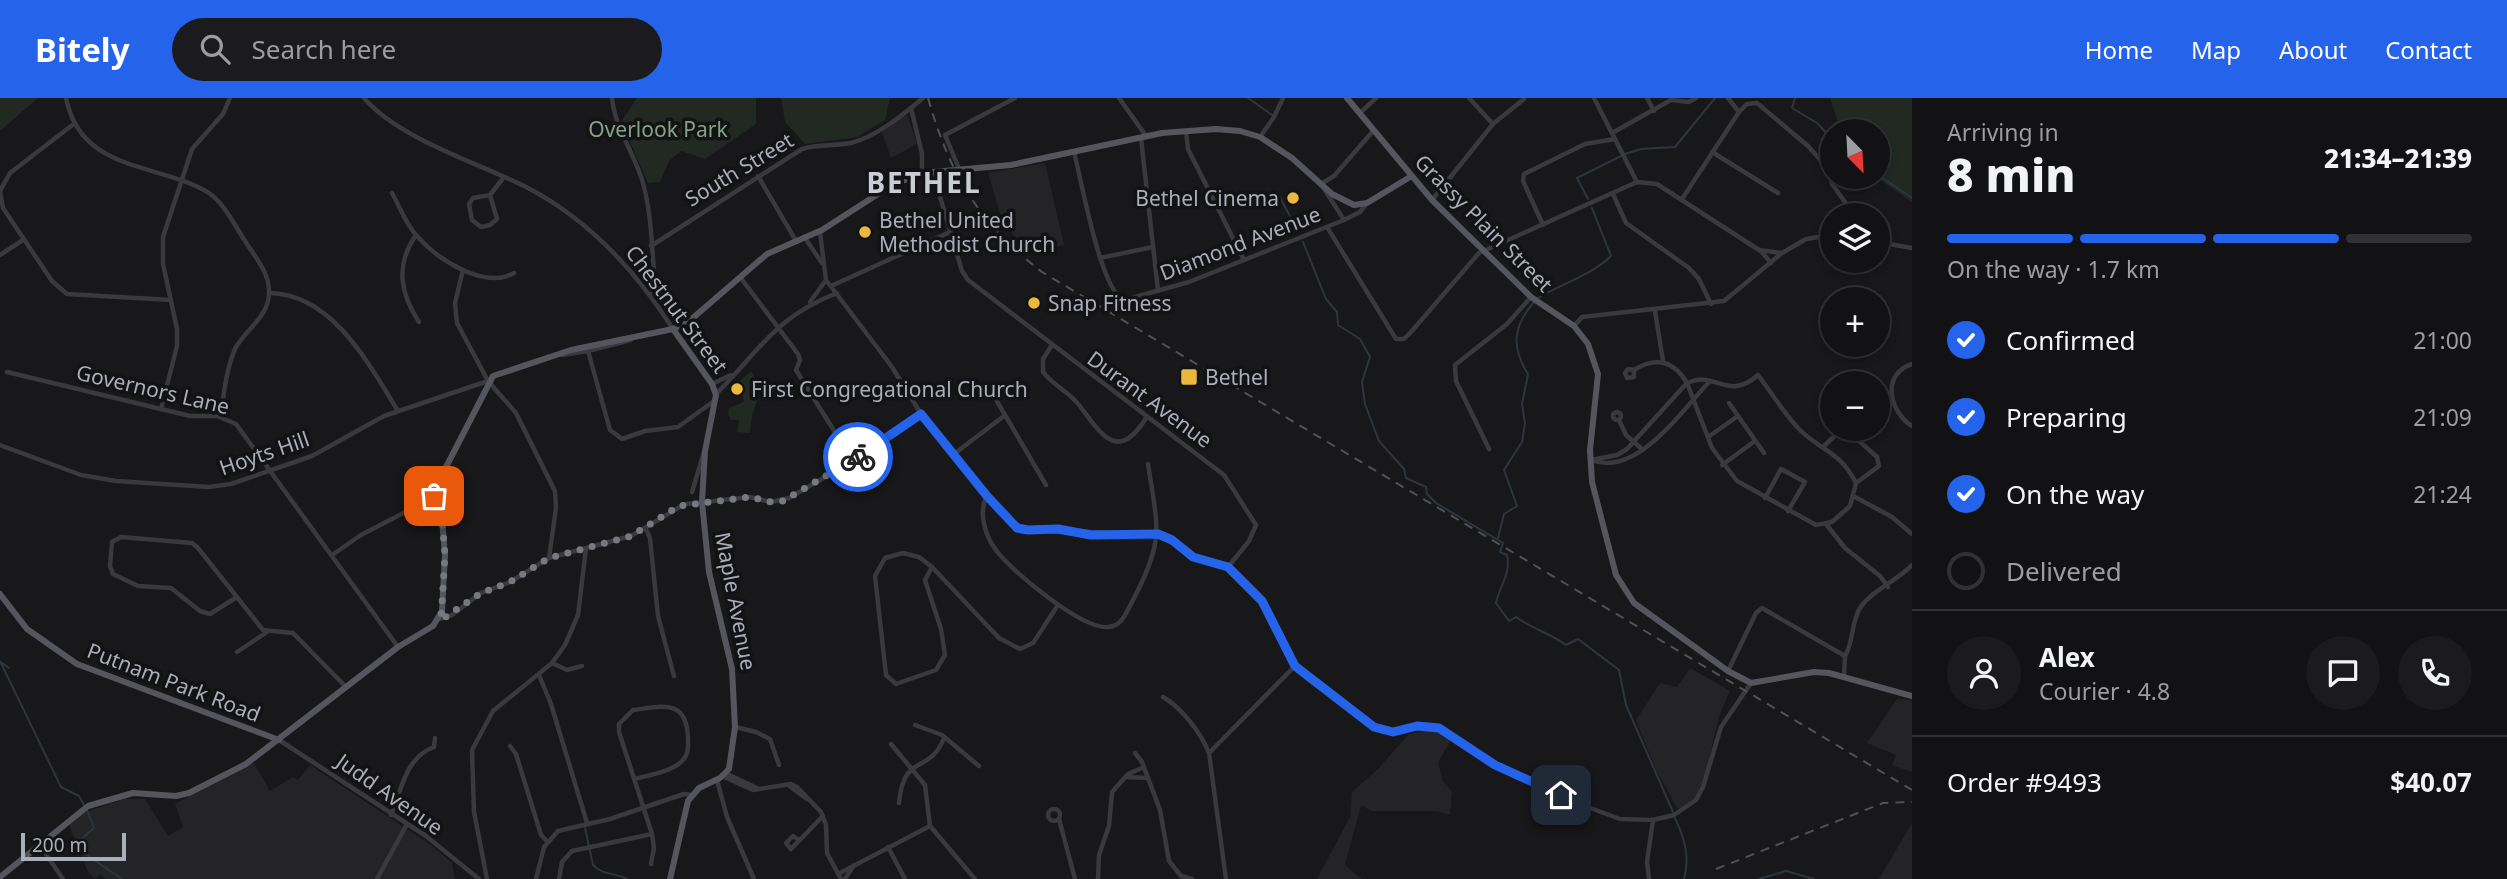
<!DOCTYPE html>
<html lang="en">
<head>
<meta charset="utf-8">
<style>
  :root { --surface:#121113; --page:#1b1a1c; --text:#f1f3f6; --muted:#9c9da0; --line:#313133; --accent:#2563eb }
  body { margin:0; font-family:"Noto Sans",sans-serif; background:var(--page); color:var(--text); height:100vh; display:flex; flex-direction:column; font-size:26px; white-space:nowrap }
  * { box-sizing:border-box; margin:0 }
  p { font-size:23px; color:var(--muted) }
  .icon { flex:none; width:38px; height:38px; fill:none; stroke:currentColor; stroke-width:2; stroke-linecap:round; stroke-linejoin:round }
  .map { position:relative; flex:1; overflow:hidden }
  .details { display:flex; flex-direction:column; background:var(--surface); width:595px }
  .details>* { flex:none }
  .needle { width:46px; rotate:156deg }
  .controls { position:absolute; left:1820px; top:21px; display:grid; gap:14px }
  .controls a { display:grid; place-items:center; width:70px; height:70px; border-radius:50%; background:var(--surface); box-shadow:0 4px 10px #0003,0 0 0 2px var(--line); font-size:35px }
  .scale { position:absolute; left:21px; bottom:18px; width:105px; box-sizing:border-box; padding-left:7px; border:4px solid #aaaeb9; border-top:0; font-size:19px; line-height:24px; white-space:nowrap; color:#aaaeb9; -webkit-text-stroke:5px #131214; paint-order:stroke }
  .pin { position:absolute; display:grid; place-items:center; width:60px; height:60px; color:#fff; margin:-30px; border-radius:14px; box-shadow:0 4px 10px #0006 }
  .courier { position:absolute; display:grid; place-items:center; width:70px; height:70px; margin:-35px; border:5px solid #2563eb; border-radius:50%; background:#fff; color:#222; box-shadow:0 2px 9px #0007 }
  .headline em { font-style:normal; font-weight:800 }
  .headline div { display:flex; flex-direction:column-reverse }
  .headline { display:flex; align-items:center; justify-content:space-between; height:119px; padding:0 35px }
  h1 { font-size:46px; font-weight:800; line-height:52px }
  .bar { display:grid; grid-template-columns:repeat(4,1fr); gap:10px 7px; align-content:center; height:84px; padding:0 35px }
  .bar i { height:9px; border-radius:5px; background:var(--line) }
  .bar .selected { background:var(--accent) }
  .bar p { grid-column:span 4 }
  .line { display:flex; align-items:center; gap:18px; padding:0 35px; border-top:2px solid var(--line) }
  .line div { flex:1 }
  .round { display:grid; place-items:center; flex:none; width:74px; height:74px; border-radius:37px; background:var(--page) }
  ol { padding:0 35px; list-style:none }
  li { display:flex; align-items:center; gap:21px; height:77px }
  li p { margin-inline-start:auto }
  li .icon { padding:7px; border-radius:50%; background:var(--accent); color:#fff; stroke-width:4 }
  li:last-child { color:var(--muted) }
  li i { width:38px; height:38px; border:4px solid var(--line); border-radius:50% }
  header { display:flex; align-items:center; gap:42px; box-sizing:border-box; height:98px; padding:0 35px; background:var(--accent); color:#fff }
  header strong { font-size:33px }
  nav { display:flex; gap:38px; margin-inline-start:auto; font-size:24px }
  .search { width:490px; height:63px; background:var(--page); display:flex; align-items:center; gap:18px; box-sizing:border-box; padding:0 24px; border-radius:38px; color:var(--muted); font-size:26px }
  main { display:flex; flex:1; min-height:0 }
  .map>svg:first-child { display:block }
  .built { fill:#242426 }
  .green { fill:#222923 }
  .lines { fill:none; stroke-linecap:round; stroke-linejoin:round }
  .stream { stroke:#2e363d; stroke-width:2 }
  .minor { stroke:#39393e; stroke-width:4.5 }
  .major { stroke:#55565d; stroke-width:6 }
  .rail { stroke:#505157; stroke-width:2; stroke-dasharray:9 7; stroke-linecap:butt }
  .done { stroke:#777981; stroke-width:7; stroke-dasharray:0 12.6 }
  .route { stroke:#2563eb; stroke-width:9 }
  .poi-dot { fill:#ecb73d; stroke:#131214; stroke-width:2.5 }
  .labels { text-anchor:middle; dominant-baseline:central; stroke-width:7; stroke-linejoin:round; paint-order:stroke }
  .park-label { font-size:21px; fill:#82a385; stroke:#131214 }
  .street-label { font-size:21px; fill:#aaaeb9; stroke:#131214 }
  .poi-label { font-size:21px; fill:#aaaeb9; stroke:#131214; text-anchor:start }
  .district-label { font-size:28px; font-weight:bold; letter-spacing:2px; fill:#cbcdd5; stroke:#131214 }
</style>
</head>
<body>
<header>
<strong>Bitely</strong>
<div class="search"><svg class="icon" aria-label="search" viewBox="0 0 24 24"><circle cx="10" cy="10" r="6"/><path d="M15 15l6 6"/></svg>Search here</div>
<nav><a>Home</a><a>Map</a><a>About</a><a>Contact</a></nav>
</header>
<main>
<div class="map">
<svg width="1912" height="781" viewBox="0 0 1912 781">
  <rect width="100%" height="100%" fill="#181719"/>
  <g class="built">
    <polygon points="907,17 917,46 891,60 881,32"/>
    <polygon points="1045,65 1064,147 1043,153 1017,143 1001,118 988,75"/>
    <polygon points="1690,570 1730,593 1719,618 1703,688 1697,699 1679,713 1656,672 1636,622 1660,585 1677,589"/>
    <polygon points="1897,601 1912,602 1912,674 1892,667 1896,657 1867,645"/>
    <polygon points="1432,632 1451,641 1438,665 1443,683 1452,694 1450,717 1437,713 1371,713 1361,707 1345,767 1362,781 1317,781 1350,719 1352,694 1378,671 1409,636"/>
    <polygon points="254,665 270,693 293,679 298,682 310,667 431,747 452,765 455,781 106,781 100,776 95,781 88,774 69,727 83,715 125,701 145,701 168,738 183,729 175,706"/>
    <polygon points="1912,725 1912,781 1879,781"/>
  </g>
  <g class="green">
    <polygon points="0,0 38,0 0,33"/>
    <polygon points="637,0 756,0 756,26 705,61 681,53 669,63 660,84 648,85 621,24"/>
    <polygon points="781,0 890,0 885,22 857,39 805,46 785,24"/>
    <polygon points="1830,0 1912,0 1912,104 1876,79 1878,33 1841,33"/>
    <polygon points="751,273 761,291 752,317 750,335 737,334 739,322 731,322 728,316 729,310 744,304 739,284"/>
  </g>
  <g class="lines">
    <g class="stream">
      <polyline points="1248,0 1272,17"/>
      <polyline points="1795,0 1792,10 1817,25 1832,41"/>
      <polyline points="1625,56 1641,51 1675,49 1715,0"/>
      <polyline points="1878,77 1912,100"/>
      <polyline points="1280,99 1298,134"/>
      <polyline points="1588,101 1577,80 1621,58"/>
      <path d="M 1303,144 L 1326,201 L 1337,214 L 1338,227 L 1360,241 L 1370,259 L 1362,284 L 1365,306 L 1379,343 L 1404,371 L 1406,380 L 1426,389 L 1427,396 L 1436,405 L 1503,445 L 1500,454 L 1507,457 C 1511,476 1500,487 1496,505 L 1509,523 L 1516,519 C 1532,531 1550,535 1566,547 L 1578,541 L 1619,572 L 1626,607 L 1673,714"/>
      <path d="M 1538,200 C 1561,186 1592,177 1611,158 L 1592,110"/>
      <path d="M 1498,440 L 1504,416 L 1517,408 L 1504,372 L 1522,344 L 1525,325 L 1522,306 L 1528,276 C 1511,249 1513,228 1534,204"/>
      <polyline points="0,563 61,689 79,698 84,707"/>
      <polyline points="2,565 9,570"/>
      <polyline points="87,712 94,730 79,743 78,751 122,781"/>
      <path d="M 1675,720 C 1685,741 1690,760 1684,781"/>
      <path d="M 585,730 L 593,767 C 602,777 616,775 627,781"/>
      <polyline points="1759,781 1786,773 1814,781"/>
    </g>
    <g class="minor">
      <path d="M 66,0 C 81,75 158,64 209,95 C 225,106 236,130 247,146 C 256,160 269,175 269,193 C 270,219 245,231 235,251 C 226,272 223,297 221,319"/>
      <path d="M 364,0 C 399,41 479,65 528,90 C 589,122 636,173 673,231"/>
      <path d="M 612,0 C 615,31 635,56 643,85 C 652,118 652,154 655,187 L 650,197"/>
      <polyline points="1119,0 1146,38"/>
      <polyline points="1469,0 1493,26"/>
      <polyline points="1594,0 1637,84"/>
      <polyline points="1647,0 1654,13"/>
      <polyline points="1728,0 1739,14"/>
      <polyline points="911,10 922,56 922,75"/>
      <polyline points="1360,15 1376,0"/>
      <polyline points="75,25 10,75 0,93 3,110 52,183 67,196 171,202"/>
      <polyline points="1186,33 1188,51 1244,162"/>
      <polyline points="1612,35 1671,2 1689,4 1696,0"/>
      <polyline points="1260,39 1274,19 1283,0"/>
      <polyline points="1141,40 1158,193"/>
      <path d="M 1074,54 C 1081,80 1101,195 1124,202 L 1189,184 L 1344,122 L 1360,114 L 1367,105"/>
      <polyline points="1712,54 1778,95"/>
      <polyline points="960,73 945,37 1015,0"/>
      <polyline points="933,75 962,173 968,182 1224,377 1256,427 1249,443 1228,469"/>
      <polyline points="758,78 796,143"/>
      <path d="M 392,95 C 400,109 406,127 417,138 C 437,161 484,192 514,175"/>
      <polyline points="1613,96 1626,125 1689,170 1699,181 1711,206"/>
      <polyline points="490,97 497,121 490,127 481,129 472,122 469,106 473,100 490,97 504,79"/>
      <polyline points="1682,101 1739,14 1747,6 1757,5 1808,48 1830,73 1832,86 1845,104 1844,117"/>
      <polyline points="1432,102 1493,26 1524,1"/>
      <polyline points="1344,122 1321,86 1334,78 1374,32"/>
      <polyline points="1543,127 1523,83 1524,76 1585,46 1615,41"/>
      <polyline points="1327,129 1396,241 1404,241 1411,234 1479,155 1637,84 1657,86 1759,152 1782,155"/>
      <polyline points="820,134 826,182 892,269 921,316 1012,425 1028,432 1158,436 1172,442 1193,459 1228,469 1240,478 1262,503 1295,568 1309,582 1383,634 1417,628 1439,630 1495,667 1582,707 1620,721 1653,722 1674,717 1696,702 1703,689 1721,629 1751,585"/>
      <path d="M 416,137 C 395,167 400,195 419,224"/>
      <polyline points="805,140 822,165"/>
      <polyline points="1878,144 1912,150"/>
      <path d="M 651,148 L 802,51 C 818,46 835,48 851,45 C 876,39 904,16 923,0"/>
      <polyline points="1760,152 1771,165"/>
      <polyline points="0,157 23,142"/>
      <polyline points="1100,160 1153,149"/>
      <polyline points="463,172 455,205 457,225 488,283 516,315 555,393 556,410 549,460"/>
      <polyline points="740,179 798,256 800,262 796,272 853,363"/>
      <polyline points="831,188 950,134"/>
      <path d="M 270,195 C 332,196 369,266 398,313"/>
      <polyline points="810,204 826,182"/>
      <polyline points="1655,213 1663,263"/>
      <polyline points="1574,228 1582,219 1724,203 1782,155 1806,141 1832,137"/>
      <path d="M 1052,247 L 1043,261 L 1043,274 C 1053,287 1069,294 1079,307 C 1100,334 1117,367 1146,320"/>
      <polyline points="588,253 631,242"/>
      <polyline points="562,257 588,253 610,332 622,341 645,333 678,329 714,303"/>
      <path d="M 1912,266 C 1880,277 1890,314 1912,328"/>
      <polyline points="7,274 190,318 217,318 236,326 398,549"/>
      <polyline points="712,286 731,277"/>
      <path d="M 716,296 C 760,252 775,219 837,195"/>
      <polyline points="965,296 982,290 991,293 1046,387"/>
      <polyline points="1729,305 1764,355"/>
      <polyline points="161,311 177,248 177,231 163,166 163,139 192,51 223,16 230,0"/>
      <circle cx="1617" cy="318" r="4"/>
      <polyline points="1619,322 1626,337 1643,352"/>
      <polyline points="1708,339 1738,318"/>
      <polyline points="0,347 81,377 116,383 209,389 231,386 312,358 384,318 488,283"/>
      <polyline points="1824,348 1841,332 1847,332 1877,359 1879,368 1856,385"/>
      <polyline points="1489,351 1456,283 1455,267 1507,226 1531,199"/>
      <polyline points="954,356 1004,318"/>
      <path d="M 1591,362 L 1617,357 L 1627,351 L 1686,286 C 1715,270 1726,305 1758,277 C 1771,294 1783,314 1798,330 C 1820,353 1839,352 1856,385 L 1850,408 L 1832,424 L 1816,427 L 1737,383 L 1712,350 L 1687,285 C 1674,263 1656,258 1634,272 L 1628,271 L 1625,275 L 1627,280 L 1634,279 L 1634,272"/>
      <path d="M 1591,362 C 1637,380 1682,312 1710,283"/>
      <polyline points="1722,367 1755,343"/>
      <polyline points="692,394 704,354"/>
      <path d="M 987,398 C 978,414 985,438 996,452 C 1011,473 1083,532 1108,529 C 1122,528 1126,515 1132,504 C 1165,442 1158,431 1148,366"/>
      <polyline points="1855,399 1892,419 1912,436"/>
      <polyline points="1765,400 1781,371 1805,384 1788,413"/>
      <polyline points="1826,426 1845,450 1880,478 1888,489"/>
      <polyline points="646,431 650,440 658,518 674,578"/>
      <polygon points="903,455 919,459 932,469 925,482 941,531 945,557 936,572 896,586 886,577 875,478 885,460"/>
      <polyline points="332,457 361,437 440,396"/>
      <polyline points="932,469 999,540 1020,551 1033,545 1058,507"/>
      <polyline points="237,499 210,516 200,513 171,490 138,488 113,476 110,468 112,444 121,439 192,445 198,450 263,532 293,535 346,589"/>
      <polyline points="439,521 452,517 481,495 510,484 549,460 631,438 685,406 750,399 771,404 789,400 853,363 921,316"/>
      <polyline points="237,554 267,534"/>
      <path d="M 1845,558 C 1854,543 1851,524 1860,510 C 1872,492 1897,483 1912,467"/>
      <polyline points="552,565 567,572 582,568"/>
      <polyline points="1728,573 1756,515 1762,510 1845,558 1844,578"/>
      <polyline points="539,577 551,606 587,725"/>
      <path d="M 1163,599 C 1182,610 1201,635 1209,655 L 1226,781"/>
      <polyline points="915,627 942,637 979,668"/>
      <polyline points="735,629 756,634 770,641 779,667"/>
      <polyline points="279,642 426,738 479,781"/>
      <polyline points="891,646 925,687 930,728"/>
      <polyline points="510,648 516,656 541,737 547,743"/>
      <polyline points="1135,655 1142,664 1160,712 1169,763 1181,778 1192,781"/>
      <polyline points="1209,655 1295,568"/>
      <polyline points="725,675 759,691"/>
      <polyline points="722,678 753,692 791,686 797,689 821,714 826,727 827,755 841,781"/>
      <polyline points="1126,679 1148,680"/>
      <path d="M 635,681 C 649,677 670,674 681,664 C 689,657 688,649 688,639 C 686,601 664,608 633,612 L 619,626 L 619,634 L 652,736 L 654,750 L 651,766"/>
      <polyline points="717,682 727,719 754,781"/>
      <polyline points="788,687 807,701"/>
      <path d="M 899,705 C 904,653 929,678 944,640"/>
      <circle cx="1054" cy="717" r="6"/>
      <path d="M 391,717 C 402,691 405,660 434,649 L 435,640"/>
      <polyline points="1059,721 1075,781"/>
      <polyline points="930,728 975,781"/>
      <polyline points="799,742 793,738 786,745 791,751 823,718"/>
      <polyline points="41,749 63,781"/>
      <polyline points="888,749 905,781"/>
      <polyline points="838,776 930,728"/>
      <polyline points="377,781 407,726"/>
      <polyline points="487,781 474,714 472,652 493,613 552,565 565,547 578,517 586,450"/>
      <polyline points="536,781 544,749 558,733 610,721 684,696 691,697"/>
      <polyline points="559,781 562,764 572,753 652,736"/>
      <polyline points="845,781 854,767"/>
      <polyline points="1098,781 1099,757 1109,728 1112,694 1128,676 1144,669"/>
      <polyline points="1649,781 1647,764 1653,722"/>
    </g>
    <g class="major">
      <polyline points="1347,0 1432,102 1531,199 1574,228 1588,246 1598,276 1590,352 1592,384 1616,477 1634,505 1728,573 1751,585 1814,574 1829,575 1912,598"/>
      <polyline points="0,496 27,531 77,566 279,642"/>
      <polyline points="0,779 88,708 133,695 176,698 189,695 246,666 398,549 433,528 442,513 445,457 440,396 444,373 493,278 571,252 673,231 687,225 767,156 822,132 892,87 922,75 1011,67 1162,35 1216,31 1240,33 1260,39 1292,60 1332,96 1354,107 1367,105 1410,79"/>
      <polyline points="670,781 688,703 699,690 720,680 729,671 735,629 732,571 709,474 702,404 705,353 716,297 712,286 673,231"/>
    </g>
    <g class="rail">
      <path d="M 928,0 C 950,77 978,124 1042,174 L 1912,692"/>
      <polyline points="1716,771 1883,705 1912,704"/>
    </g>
  </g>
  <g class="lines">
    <polyline class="done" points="434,398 440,396 445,457 441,522 481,495 510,484 549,460 631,438 679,408 750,399 771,404 783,403 858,359"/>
    <polyline class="route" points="858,359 921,316 987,398 1017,430 1028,432 1058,431 1091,437 1158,436 1172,442 1193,459 1228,469 1262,503 1295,568 1374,629 1393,634 1417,628 1439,630 1495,667 1561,697"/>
  </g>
  <g class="poi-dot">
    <circle cx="1293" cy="100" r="7"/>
    <circle cx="865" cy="134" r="7"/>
    <circle cx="1034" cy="205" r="7"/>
    <rect x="1180" y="270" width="18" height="18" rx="3.5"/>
    <circle cx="737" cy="291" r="7"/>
  </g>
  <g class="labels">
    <g class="park-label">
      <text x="658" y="31">Overlook Park</text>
    </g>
    <g class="street-label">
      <text transform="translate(739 71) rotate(-31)">South Street</text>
      <text transform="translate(1484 125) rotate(45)">Grassy Plain Street</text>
      <text transform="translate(1240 145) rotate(-21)">Diamond Avenue</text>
      <text transform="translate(677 211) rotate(53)">Chestnut Street</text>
      <text transform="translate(153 291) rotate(13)">Governors Lane</text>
      <text transform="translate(1150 301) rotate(36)">Durant Avenue</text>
      <text transform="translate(264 355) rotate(-19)">Hoyts Hill</text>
      <text transform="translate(736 503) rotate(79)">Maple Avenue</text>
      <text transform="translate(174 584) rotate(21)">Putnam Park Road</text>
      <text transform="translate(390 696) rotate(35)">Judd Avenue</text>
    </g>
    <g class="poi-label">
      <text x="1279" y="100" text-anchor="end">Bethel Cinema</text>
      <text x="879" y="122">Bethel United<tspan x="879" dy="24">Methodist Church</tspan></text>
      <text x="1048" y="205">Snap Fitness</text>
      <text x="1205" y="279">Bethel</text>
      <text x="751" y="291">First Congregational Church</text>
    </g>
    <g class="district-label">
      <text x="924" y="84">BETHEL</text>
    </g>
  </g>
</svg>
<div class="controls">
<a><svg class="needle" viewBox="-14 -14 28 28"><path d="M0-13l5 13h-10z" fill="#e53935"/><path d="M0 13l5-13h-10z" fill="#9c9da0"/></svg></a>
<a><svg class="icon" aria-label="layers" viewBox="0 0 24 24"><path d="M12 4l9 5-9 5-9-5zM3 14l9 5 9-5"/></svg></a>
<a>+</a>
<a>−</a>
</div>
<div class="scale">200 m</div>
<div class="pin" style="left:434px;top:398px;background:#ea580c"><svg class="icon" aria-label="bag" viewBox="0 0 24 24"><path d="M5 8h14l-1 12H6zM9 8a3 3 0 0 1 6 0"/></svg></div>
<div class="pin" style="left:1561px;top:697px;background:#1f2937"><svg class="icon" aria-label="home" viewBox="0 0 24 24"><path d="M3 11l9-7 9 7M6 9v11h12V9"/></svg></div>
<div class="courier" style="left:858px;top:359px"><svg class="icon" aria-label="bike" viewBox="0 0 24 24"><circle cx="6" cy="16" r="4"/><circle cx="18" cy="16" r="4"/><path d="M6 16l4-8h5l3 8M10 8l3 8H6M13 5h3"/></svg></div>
</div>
<section class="details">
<div class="headline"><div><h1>8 min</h1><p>Arriving in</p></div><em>21:34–21:39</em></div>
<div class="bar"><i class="selected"></i><i class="selected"></i><i class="selected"></i><i></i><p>On the way · 1.7 km</p></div>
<ol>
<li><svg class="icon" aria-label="check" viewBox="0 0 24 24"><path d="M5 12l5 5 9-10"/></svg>Confirmed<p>21:00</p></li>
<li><svg class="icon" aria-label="check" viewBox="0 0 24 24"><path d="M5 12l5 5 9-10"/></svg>Preparing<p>21:09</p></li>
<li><svg class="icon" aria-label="check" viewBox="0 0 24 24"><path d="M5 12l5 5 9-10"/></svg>On the way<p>21:24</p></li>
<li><i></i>Delivered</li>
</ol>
<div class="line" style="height:126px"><a class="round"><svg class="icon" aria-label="person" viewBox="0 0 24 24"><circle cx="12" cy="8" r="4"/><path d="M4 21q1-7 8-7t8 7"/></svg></a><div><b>Alex</b><p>Courier · 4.8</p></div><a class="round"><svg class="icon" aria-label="chat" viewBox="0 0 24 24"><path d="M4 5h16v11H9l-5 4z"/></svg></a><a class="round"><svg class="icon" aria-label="phone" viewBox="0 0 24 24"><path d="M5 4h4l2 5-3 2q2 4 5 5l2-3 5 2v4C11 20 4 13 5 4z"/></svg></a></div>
<div class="line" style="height:91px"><div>Order #9493</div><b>$40.07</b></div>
</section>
</main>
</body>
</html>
